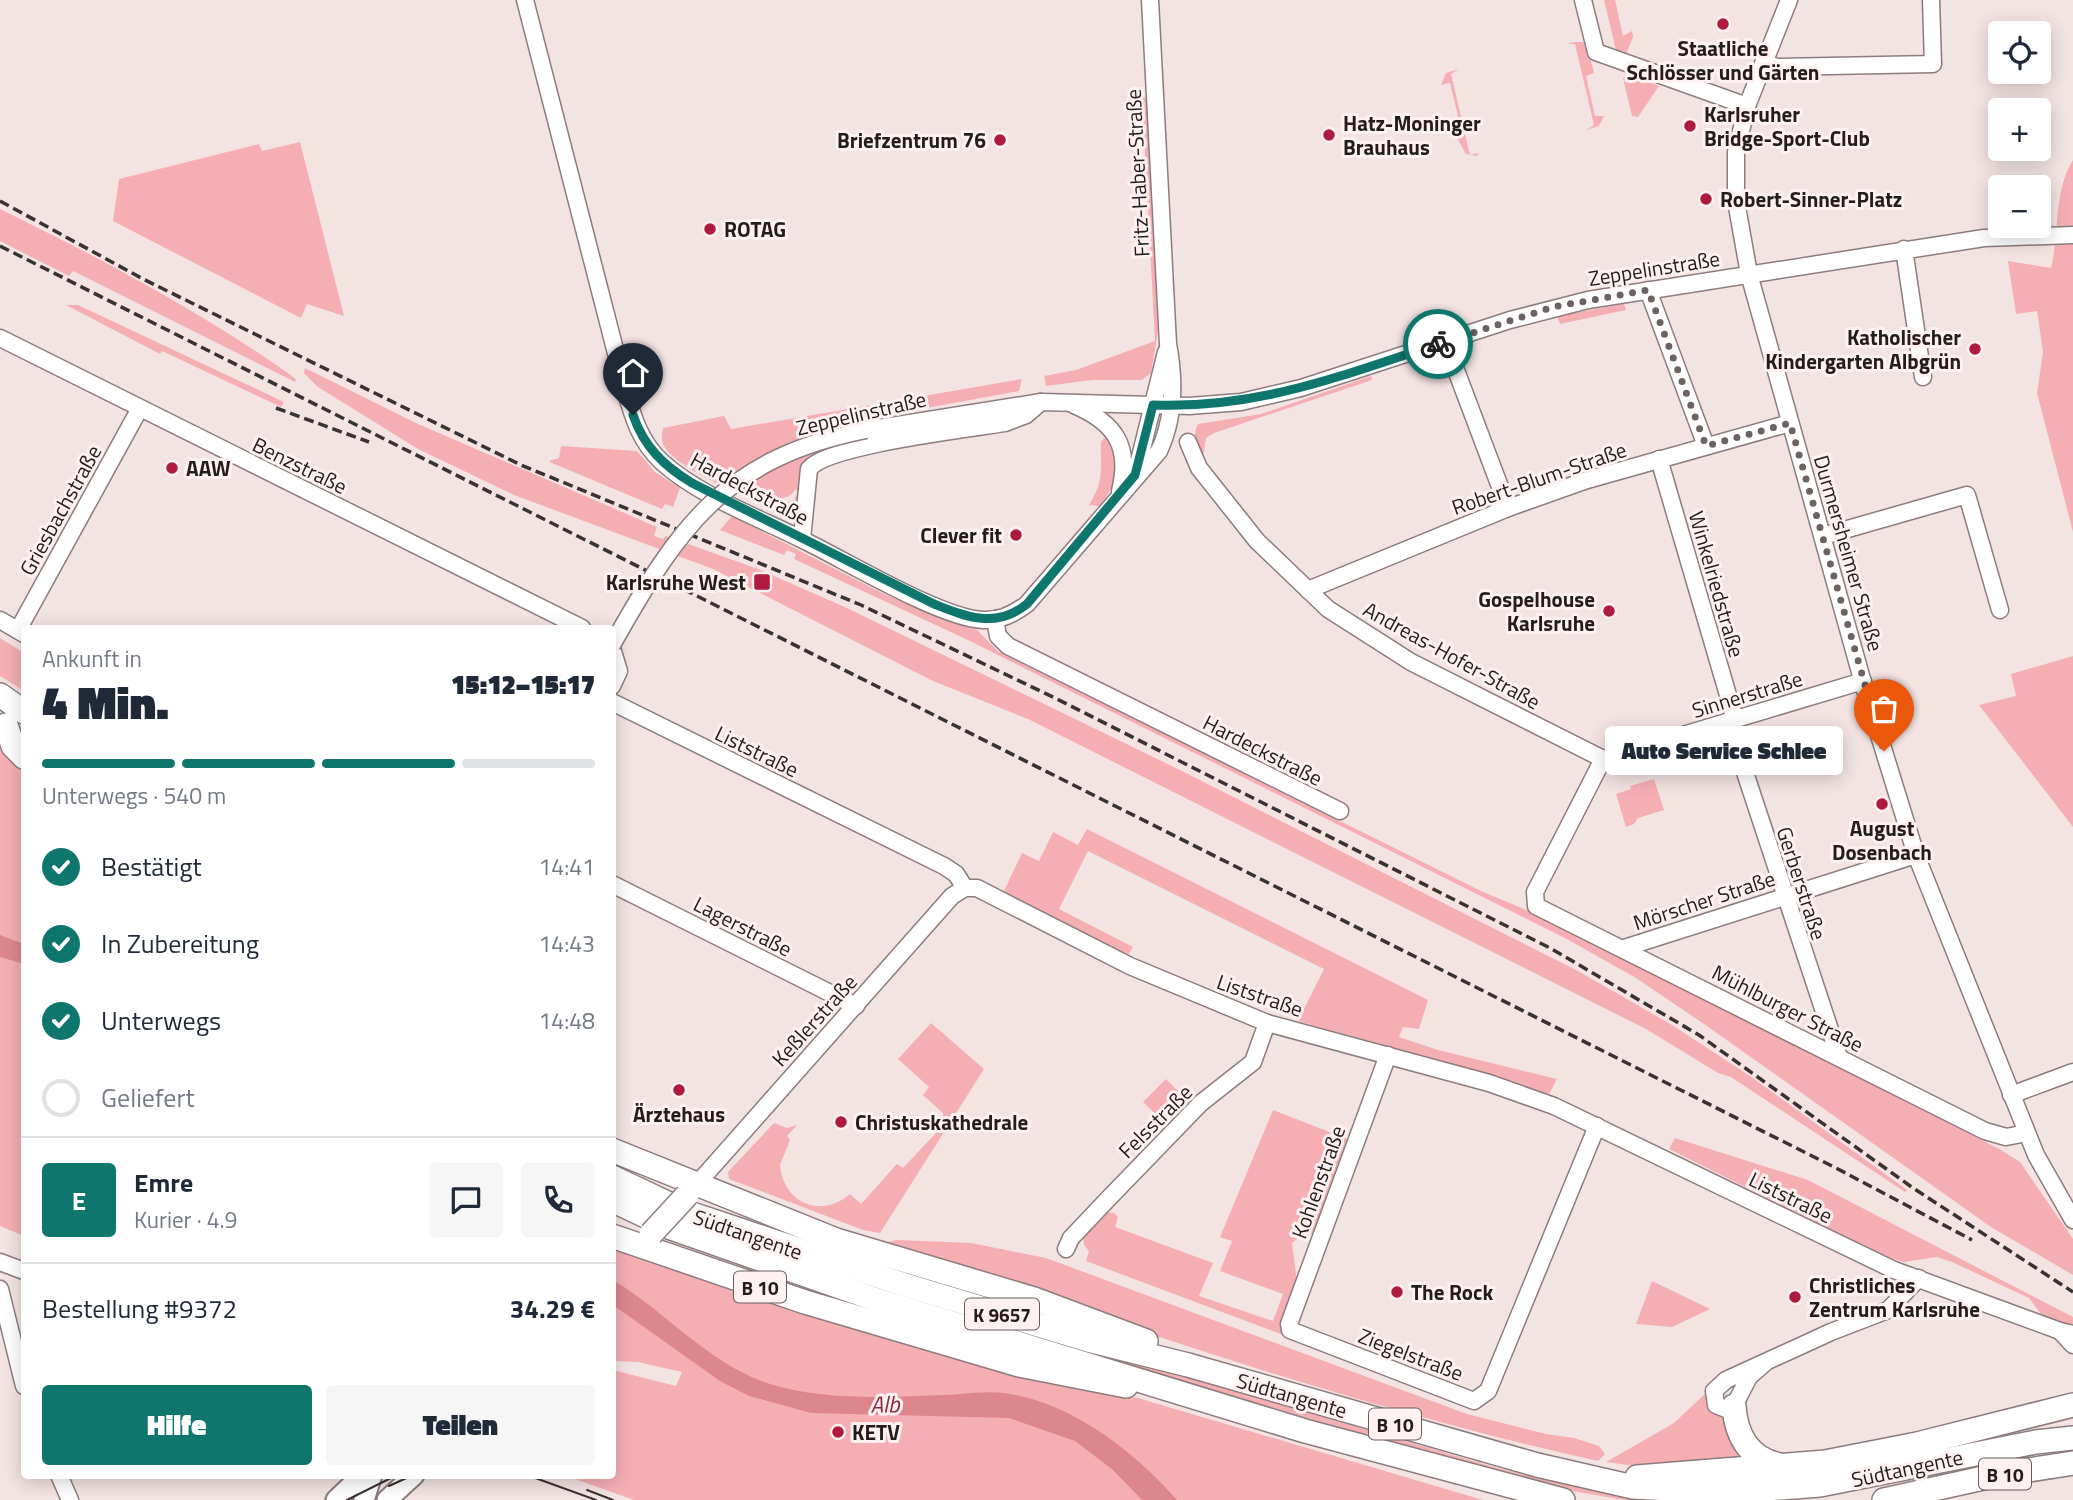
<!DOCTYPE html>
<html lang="de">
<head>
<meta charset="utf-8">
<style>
  :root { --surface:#fff; --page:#f6f6f7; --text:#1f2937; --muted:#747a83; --line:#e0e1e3; --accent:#0f766e }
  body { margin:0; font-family:"Titillium Web",sans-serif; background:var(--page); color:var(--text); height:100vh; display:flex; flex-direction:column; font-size:26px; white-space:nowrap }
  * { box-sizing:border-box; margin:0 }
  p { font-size:23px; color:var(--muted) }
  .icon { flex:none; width:38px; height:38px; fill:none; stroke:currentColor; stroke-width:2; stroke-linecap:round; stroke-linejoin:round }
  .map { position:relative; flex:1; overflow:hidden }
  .panel { position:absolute; left:21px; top:625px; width:595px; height:854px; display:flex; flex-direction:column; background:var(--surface); border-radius:7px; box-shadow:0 4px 18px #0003 }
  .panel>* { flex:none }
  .buttons { position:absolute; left:1988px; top:21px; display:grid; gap:14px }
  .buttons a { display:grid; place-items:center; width:63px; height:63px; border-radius:7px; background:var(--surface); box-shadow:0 4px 18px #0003; font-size:35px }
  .pin { position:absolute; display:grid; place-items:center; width:60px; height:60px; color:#fff; margin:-72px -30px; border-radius:50% 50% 50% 0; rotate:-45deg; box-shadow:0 0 7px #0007 }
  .pin .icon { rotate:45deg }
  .courier { position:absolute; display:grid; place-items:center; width:70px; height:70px; margin:-35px; border:5px solid #0f766e; border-radius:50%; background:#fff; color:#222; box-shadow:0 2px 9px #0007 }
  .bubble { position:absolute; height:49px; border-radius:7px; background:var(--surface); box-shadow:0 4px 18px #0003; font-size:23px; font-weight:800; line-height:49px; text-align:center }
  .overview em { font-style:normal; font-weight:800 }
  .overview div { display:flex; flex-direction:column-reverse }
  .overview { display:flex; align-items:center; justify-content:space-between; height:119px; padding:0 21px }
  h1 { font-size:46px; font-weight:800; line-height:52px }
  .bar { display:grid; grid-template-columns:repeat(4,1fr); gap:10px 7px; align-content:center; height:84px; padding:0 21px }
  .bar i { height:9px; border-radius:5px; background:var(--line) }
  .bar .selected { background:var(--accent) }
  .bar p { grid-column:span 4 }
  .line { display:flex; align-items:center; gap:18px; padding:0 21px; border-top:2px solid var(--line) }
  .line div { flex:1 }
  .round { display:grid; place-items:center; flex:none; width:74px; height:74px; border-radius:7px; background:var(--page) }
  ol { padding:0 21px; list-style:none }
  li { display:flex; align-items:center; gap:21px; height:77px }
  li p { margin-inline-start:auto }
  li .icon { padding:7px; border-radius:50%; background:var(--accent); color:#fff; stroke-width:4 }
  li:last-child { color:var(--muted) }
  li i { width:38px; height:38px; border:4px solid var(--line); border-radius:50% }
  .cta { display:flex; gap:14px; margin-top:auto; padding:14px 21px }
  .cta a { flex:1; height:80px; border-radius:7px; background:var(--accent); color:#fff; font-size:28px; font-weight:800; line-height:80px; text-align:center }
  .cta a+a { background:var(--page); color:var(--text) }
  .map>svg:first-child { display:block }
  .green { fill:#f5afb3 }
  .water { fill:#dd878d }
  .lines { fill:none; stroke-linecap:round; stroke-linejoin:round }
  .minor-casing { stroke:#8c7c7d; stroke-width:19 }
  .major-casing { stroke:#8c7c7d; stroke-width:23 }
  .highway-casing { stroke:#8c7c7d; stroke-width:26 }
  .minor { stroke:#fff; stroke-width:16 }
  .major { stroke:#fff; stroke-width:19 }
  .highway { stroke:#fff; stroke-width:23 }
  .tram { stroke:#393232; stroke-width:2 }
  .rail { stroke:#393232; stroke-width:3.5; stroke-dasharray:10 5; stroke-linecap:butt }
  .minor-bridge-casing { stroke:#8c7c7d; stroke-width:19; stroke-linecap:butt }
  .highway-bridge-casing { stroke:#8c7c7d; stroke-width:26; stroke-linecap:butt }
  .minor-bridge { stroke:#fff; stroke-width:16 }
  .highway-bridge { stroke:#fff; stroke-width:23 }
  .done { stroke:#6c6262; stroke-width:7; stroke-dasharray:0 12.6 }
  .route { stroke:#0f766e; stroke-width:9 }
  .poi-dot { fill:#af1b3e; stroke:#fff1f1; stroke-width:2.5 }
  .labels { text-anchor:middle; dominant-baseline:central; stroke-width:6; stroke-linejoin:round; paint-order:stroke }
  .shield { fill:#fff1f1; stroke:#655d5d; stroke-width:2 }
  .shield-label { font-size:19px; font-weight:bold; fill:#231d1d }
  .poi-label { font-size:21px; font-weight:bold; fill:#231d1d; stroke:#fff1f1; text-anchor:start }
  .street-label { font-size:21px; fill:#231d1d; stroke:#fff1f1 }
  .water-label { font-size:23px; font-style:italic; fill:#8a2436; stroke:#fff1f1 }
</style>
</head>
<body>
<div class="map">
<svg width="2073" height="1500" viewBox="0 0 2073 1500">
  <rect width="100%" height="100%" fill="#f4e3e3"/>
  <g class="green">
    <polygon points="1604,0 1615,0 1623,36 1632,31 1633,37 1627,52 1616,50"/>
    <polygon points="1575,42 1583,42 1588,49 1594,73 1586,76 1595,116 1604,116 1599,126 1586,130 1594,125 1575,44 1566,44"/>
    <polygon points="1459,69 1451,74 1470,155 1479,153 1477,156 1466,154 1453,131 1461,128 1450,83 1441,85 1446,73"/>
    <polygon points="1629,74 1659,86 1638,117 1632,116 1623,78"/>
    <polygon points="1142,96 1147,99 1159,325 1151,373 1142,380 1092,380 1046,386 1044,376 1076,370 1155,341"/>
    <polygon points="300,142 344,316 307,304 301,318 113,221 119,179 259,144 262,151"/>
    <path d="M 2073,160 L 2073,532 L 2037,393 L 2043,352 L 2037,311 L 2016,314 L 2008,261 L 2051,268 C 2060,233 2053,192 2073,160 Z"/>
    <path d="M 0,209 C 102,259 204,313 296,379 L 295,382 L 73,271 L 69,276 L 0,241 Z"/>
    <polygon points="1624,304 1626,310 1560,324 1557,316"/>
    <polygon points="66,305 78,305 284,402 281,407 162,351 160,354"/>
    <polygon points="305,368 418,424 657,527 654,536 663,539 666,536 758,569 847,608 1180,770 1578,971 1672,1025 1750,1076 1907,1190 1905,1192 1731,1077 1718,1073 1646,1029 1028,719 933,681 713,569 514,495 418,449 318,387 304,373"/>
    <path d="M 1371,376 L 1372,380 L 1214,433 L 1206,438 L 1203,457 C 1196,449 1192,434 1198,424 L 1261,414 Z"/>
    <path d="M 1022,379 L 1019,391 L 828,426 L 833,449 C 795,456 801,483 797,515 L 790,519 L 751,500 L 777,505 L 794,500 L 799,491 L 795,490 C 779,519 673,469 663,444 C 661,439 662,433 663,428 L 724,416 L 731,429 Z"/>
    <path d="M 1107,434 C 1123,458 1118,486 1099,506 L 1089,505 C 1105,479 1100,470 1101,442 Z"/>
    <polygon points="561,446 637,451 655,472 680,488 673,507 665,504 662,509 552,463 549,461 559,458"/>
    <polygon points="732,516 888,596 977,630 998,651 1483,892 1529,911 2001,1150 2020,1162 2073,1239 2073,1275 1991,1227 1704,1024 1636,978 1565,938 970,641 794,559 796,554 787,550 784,555 720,530"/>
    <polygon points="0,638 24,653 24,691 0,676"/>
    <polygon points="2073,656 2073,827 1979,705 2016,696 2011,674"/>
    <polygon points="0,745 24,768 24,1236 0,1226"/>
    <polygon points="1654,779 1664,810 1638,818 1634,824 1626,827 1616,794 1631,789 1630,786"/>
    <polygon points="1087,829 1428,1000 1419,1029 1403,1027 1399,1037 1438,1050 1557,1079 1549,1094 1298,1021 1324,969 1088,851 1059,909 1133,947 1128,955 1003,893 1022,853 1039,861 1053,832 1078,845"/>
    <path d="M 931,1023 L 984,1069 L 880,1233 L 863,1230 L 729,1179 L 728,1172 L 774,1123 L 787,1128 L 797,1125 L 787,1136 L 790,1140 L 780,1165 C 783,1202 820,1220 850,1194 L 861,1204 L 897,1164 L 903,1168 L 936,1133 L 931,1127 L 943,1119 L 943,1113 L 923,1095 L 929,1087 L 898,1059 Z"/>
    <polygon points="1166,1079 1186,1099 1164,1122 1143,1102"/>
    <polygon points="1273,1110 1350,1140 1341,1157 1336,1180 1314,1233 1301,1236 1292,1243 1297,1281 1286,1336 1086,1261 1089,1251 1084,1245 1083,1235 1106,1212 1114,1213 1118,1217 1115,1227 1213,1263 1199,1296 1273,1321 1283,1294 1220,1271 1232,1241 1220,1237"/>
    <polygon points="1675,1138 1808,1180 2073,1317 2073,1328 2041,1314 2029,1298 1952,1262 1937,1257 1904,1262 1886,1257 1669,1149"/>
    <path d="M 897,1240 L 971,1243 L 1046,1258 L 1467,1414 L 1546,1434 L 1574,1438 L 1599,1446 L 1605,1454 L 1598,1461 C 1357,1408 1122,1325 888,1246 L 889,1242 Z"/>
    <polygon points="613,1243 1483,1500 634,1500 575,1479 576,1475 612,1475 613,1370 676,1386 682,1372 638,1362 613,1361"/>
    <polygon points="1652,1281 1710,1309 1672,1327 1636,1324"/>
    <polygon points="1104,1353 1497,1468 1602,1493 1673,1500 1624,1500 1561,1489 1462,1464 1102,1357"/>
    <polygon points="1709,1390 1729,1415 1755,1463 1650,1468 1606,1462 1674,1423"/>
  </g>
  <g class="water">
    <polygon points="0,935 24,944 24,964 0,957"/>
    <path d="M 613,1280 C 665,1311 708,1363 767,1383 C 820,1401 891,1397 946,1395 C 966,1394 985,1391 1004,1393 C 1071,1402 1134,1451 1177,1500 L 1142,1500 L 1113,1470 L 1075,1441 L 1009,1418 L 811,1413 L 749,1396 L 720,1381 L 613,1305 Z"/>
  </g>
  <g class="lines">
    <defs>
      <g id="minor">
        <path d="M 525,0 L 626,392 C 633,418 641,443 662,462 C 699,496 762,519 807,542 C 848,562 941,618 983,620 C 1000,621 1014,614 1027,604 L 1159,451 C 1175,417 1175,381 1168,344 L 1150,0"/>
        <polyline points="1583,0 1596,52 1747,106"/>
        <polyline points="1789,0 1747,106 1736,152 1736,201 1749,274 1865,690 1916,855 2036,1155 2073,1220"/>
        <polyline points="1763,63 1778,67 1933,64 1931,0"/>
        <polyline points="1904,249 1923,377"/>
        <polyline points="1648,290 1706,446"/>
        <polyline points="0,338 582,628"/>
        <polyline points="1445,341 1508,508"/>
        <path d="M 1074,405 C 1116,423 1131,447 1120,491"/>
        <polyline points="866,430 1041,402 1189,406 1241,402 1301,388 1510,320 1588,300 1984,238 2073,235"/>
        <polyline points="1188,442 1199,468 1257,541 1328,609 1411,662 1603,759"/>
        <polyline points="1659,459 1735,719"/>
        <polyline points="1136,473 1166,352"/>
        <polyline points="1823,536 1967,495 2000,610"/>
        <path d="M 802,539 L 809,469 C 827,445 969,429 1005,423 L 1026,415 L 1041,402"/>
        <polyline points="1308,590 1508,508 1587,480 1790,423"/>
        <polyline points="995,619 998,636 1008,646 1340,811"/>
        <polyline points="0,620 24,634"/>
        <polyline points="18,630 139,410"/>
        <polyline points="612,648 619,671 612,686"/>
        <polyline points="612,702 944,866 956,874 965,888"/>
        <polyline points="1728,721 1839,1057"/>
        <polyline points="1603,759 1535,892 1536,906 1985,1131 2006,1137 2027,1133"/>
        <polyline points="1603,759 1863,681"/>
        <polyline points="612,884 856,1006"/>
        <polyline points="1624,948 1916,855"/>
        <polyline points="1388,1055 1289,1324 1290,1330 1474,1401 1488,1391 1597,1126"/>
        <polyline points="2011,1095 2073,1072"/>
        <polyline points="697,1184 952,896 965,888 977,888 1130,966 1267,1023 1489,1083 1554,1106 1894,1270 2060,1331"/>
        <polyline points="1066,1249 1071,1238 1108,1199 1201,1103 1253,1062 1267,1023"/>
        <polyline points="0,1262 24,1271"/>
        <polyline points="0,1289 24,1386"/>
        <polyline points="2073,1334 2060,1331 2073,1345"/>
        <polyline points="1766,1362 1749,1377 1734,1406 1726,1409 1716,1405 1714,1391 1726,1380 1831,1332 1888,1310 1919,1278"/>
        <polyline points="59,1475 70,1500"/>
      </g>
      <g id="major">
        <polyline points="336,1500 362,1475"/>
        <polyline points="364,1500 372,1475"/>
        <polyline points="387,1500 414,1475"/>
      </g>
      <g id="highway">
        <polyline points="0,695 24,712"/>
        <polyline points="6,725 13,746 24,757"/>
        <polyline points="612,1150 836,1240 1034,1299 1146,1341"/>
        <polyline points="612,1177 686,1212 905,1285 1088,1340 1188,1365 1537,1465 1633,1487 1725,1492 1820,1485 2036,1442 2073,1438"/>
        <polyline points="612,1200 671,1228 883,1302 1305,1431 1563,1500"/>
        <polyline points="612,1236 805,1302 1019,1365 1126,1386"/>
        <path d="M 1734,1406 C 1736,1436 1749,1459 1780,1465"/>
        <polyline points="1637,1477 1825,1462 1917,1444 2073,1405"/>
        <polyline points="1884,1500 1997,1475 2073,1463"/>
      </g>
    </defs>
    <use href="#minor" class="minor-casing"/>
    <use href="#major" class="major-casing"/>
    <use href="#highway" class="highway-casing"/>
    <use href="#minor" class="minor"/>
    <use href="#major" class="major"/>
    <use href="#highway" class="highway"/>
    <g class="tram">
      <polyline points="527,1475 596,1500"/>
      <polyline points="389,1486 413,1475"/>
      <polyline points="587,1490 613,1500"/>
      <polyline points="347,1500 397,1475"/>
    </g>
    <g class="rail">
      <polyline points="0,201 143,279 521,465 861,605 1057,699 1550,948 1699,1035 1913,1188 2073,1292"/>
      <polyline points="0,246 1836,1168 1972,1240"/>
      <polyline points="276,408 369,442"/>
    </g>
    <defs>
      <path id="minor-bridge" d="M 612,645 C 679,526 725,458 866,430"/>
      <polyline id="highway-bridge" points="651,1234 687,1195"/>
    </defs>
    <use href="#minor-bridge" class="minor-bridge-casing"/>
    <use href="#highway-bridge" class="highway-bridge-casing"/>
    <use href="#minor-bridge" class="minor-bridge"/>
    <use href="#highway-bridge" class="highway-bridge"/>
  </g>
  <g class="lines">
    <polyline class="done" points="1438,344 1553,307 1648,290 1706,446 1790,423 1884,751"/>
    <path class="route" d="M 633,415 C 644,447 664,466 692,483 L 934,604 C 967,617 996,629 1027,604 L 1135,475 L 1153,405 C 1258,409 1340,376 1438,344"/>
  </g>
  <g class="poi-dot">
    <circle cx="1723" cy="24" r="7"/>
    <circle cx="1690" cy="126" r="7"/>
    <circle cx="1329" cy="135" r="7"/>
    <circle cx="1000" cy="140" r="7"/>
    <circle cx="1706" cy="199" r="7"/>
    <circle cx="710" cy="229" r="7"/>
    <circle cx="1975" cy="349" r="7"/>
    <circle cx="172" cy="468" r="7"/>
    <circle cx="1016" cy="535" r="7"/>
    <rect x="753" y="573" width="18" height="18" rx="3.5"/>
    <circle cx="1609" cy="611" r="7"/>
    <circle cx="1882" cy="804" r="7"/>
    <circle cx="679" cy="1090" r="7"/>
    <circle cx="841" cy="1122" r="7"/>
    <circle cx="1397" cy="1292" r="7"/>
    <circle cx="1795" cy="1297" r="7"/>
    <circle cx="838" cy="1432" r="7"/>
  </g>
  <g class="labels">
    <g class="shield">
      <rect x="734" y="1271.5" width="52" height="31" rx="5"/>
      <rect x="965" y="1298.5" width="74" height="31" rx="5"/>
      <rect x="1369" y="1408.5" width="52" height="31" rx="5"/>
      <rect x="1979" y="1458.5" width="52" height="31" rx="5"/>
    </g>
    <g class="shield-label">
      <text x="760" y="1287">B 10</text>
      <text x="1002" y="1314">K 9657</text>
      <text x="1395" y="1424">B 10</text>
      <text x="2005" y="1474">B 10</text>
    </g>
    <g class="poi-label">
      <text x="1723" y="48" text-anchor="middle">Staatliche<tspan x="1723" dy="24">Schlösser und Gärten</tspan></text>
      <text x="1704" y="114">Karlsruher<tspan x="1704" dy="24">Bridge-Sport-Club</tspan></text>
      <text x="1343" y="123">Hatz-Moninger<tspan x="1343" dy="24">Brauhaus</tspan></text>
      <text x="986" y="140" text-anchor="end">Briefzentrum 76</text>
      <text x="1720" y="199">Robert-Sinner-Platz</text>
      <text x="724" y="229">ROTAG</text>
      <text x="1961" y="337" text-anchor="end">Katholischer<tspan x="1961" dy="24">Kindergarten Albgrün</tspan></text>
      <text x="186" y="468">AAW</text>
      <text x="1002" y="535" text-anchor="end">Clever fit</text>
      <text x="746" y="582" text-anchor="end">Karlsruhe West</text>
      <text x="1595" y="599" text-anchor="end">Gospelhouse<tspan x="1595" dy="24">Karlsruhe</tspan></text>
      <text x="1882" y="828" text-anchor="middle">August<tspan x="1882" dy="24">Dosenbach</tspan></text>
      <text x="679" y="1114" text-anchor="middle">Ärztehaus</text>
      <text x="855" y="1122">Christuskathedrale</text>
      <text x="1809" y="1285">Christliches<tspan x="1809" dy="24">Zentrum Karlsruhe</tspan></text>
      <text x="1411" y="1292">The Rock</text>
      <text x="852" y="1432">KETV</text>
    </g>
    <g class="street-label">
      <text transform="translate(1137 173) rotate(-93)">Fritz-Haber-Straße</text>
      <text transform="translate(1654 268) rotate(-9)">Zeppelinstraße</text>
      <text transform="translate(861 413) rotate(-13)">Zeppelinstraße</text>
      <text transform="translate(300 465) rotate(26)">Benzstraße</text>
      <text transform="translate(1539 478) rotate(-19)">Robert-Blum-Straße</text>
      <text transform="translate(750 488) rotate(28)">Hardeckstraße</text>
      <text transform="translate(60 510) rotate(-61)">Griesbachstraße</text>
      <text transform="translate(1849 553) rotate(74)">Durmersheimer Straße</text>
      <text transform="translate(1717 584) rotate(74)">Winkelriedstraße</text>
      <text transform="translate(1452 655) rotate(29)">Andreas-Hofer-Straße</text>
      <text transform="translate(1747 694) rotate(-17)">Sinnerstraße</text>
      <text transform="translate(1263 750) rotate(27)">Hardeckstraße</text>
      <text transform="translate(757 751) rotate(26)">Liststraße</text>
      <text transform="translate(1802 883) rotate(72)">Gerberstraße</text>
      <text transform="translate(1704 900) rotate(-18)">Mörscher Straße</text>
      <text transform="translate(743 926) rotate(27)">Lagerstraße</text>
      <text transform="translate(1260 995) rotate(19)">Liststraße</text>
      <text transform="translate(1788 1008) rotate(27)">Mühlburger Straße</text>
      <text transform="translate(814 1020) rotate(-48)">Keßlerstraße</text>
      <text transform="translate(1155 1121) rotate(-45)">Felsstraße</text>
      <text transform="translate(1318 1182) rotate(-70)">Kohlenstraße</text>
      <text transform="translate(1791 1197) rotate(26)">Liststraße</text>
      <text transform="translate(748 1234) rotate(19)">Südtangente</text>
      <text transform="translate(1411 1354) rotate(21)">Ziegelstraße</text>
      <text transform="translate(1292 1395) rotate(16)">Südtangente</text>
      <text transform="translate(1907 1468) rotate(-12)">Südtangente</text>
    </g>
    <g class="water-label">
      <text transform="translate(885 1404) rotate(-1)">Alb</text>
    </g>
  </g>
</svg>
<div class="buttons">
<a><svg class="icon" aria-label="locate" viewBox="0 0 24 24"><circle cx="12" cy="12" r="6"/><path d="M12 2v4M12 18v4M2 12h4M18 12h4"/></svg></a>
<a>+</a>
<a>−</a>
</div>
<div class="pin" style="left:1884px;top:751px;background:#ea580c"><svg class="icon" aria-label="bag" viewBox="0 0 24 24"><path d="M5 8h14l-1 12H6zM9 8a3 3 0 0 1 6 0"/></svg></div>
<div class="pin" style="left:633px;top:415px;background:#1f2937"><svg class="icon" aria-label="home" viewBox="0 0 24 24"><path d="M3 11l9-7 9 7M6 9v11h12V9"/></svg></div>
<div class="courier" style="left:1438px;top:344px"><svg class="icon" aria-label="bike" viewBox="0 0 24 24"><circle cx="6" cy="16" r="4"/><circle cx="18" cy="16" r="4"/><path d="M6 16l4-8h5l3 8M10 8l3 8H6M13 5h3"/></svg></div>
<div class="bubble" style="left:1605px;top:726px;width:238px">Auto Service Schlee</div>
<section class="panel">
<div class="overview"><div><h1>4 Min.</h1><p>Ankunft in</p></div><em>15:12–15:17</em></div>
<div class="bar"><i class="selected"></i><i class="selected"></i><i class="selected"></i><i></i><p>Unterwegs · 540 m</p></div>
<ol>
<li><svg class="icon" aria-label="check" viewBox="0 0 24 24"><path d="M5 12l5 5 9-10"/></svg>Bestätigt<p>14:41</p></li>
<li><svg class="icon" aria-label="check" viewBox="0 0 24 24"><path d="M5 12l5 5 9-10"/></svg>In Zubereitung<p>14:43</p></li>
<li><svg class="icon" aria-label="check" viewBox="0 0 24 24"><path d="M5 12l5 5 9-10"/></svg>Unterwegs<p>14:48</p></li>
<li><i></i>Geliefert</li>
</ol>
<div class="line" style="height:126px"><b class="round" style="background:var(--accent);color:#fff">E</b><div><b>Emre</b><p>Kurier · 4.9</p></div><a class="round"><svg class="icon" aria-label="chat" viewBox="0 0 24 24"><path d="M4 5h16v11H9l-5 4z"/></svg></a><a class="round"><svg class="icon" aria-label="phone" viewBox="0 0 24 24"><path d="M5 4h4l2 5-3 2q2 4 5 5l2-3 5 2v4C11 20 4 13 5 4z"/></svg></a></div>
<div class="line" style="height:91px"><div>Bestellung #9372</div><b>34.29 €</b></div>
<div class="cta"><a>Hilfe</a><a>Teilen</a></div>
</section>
</div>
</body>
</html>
